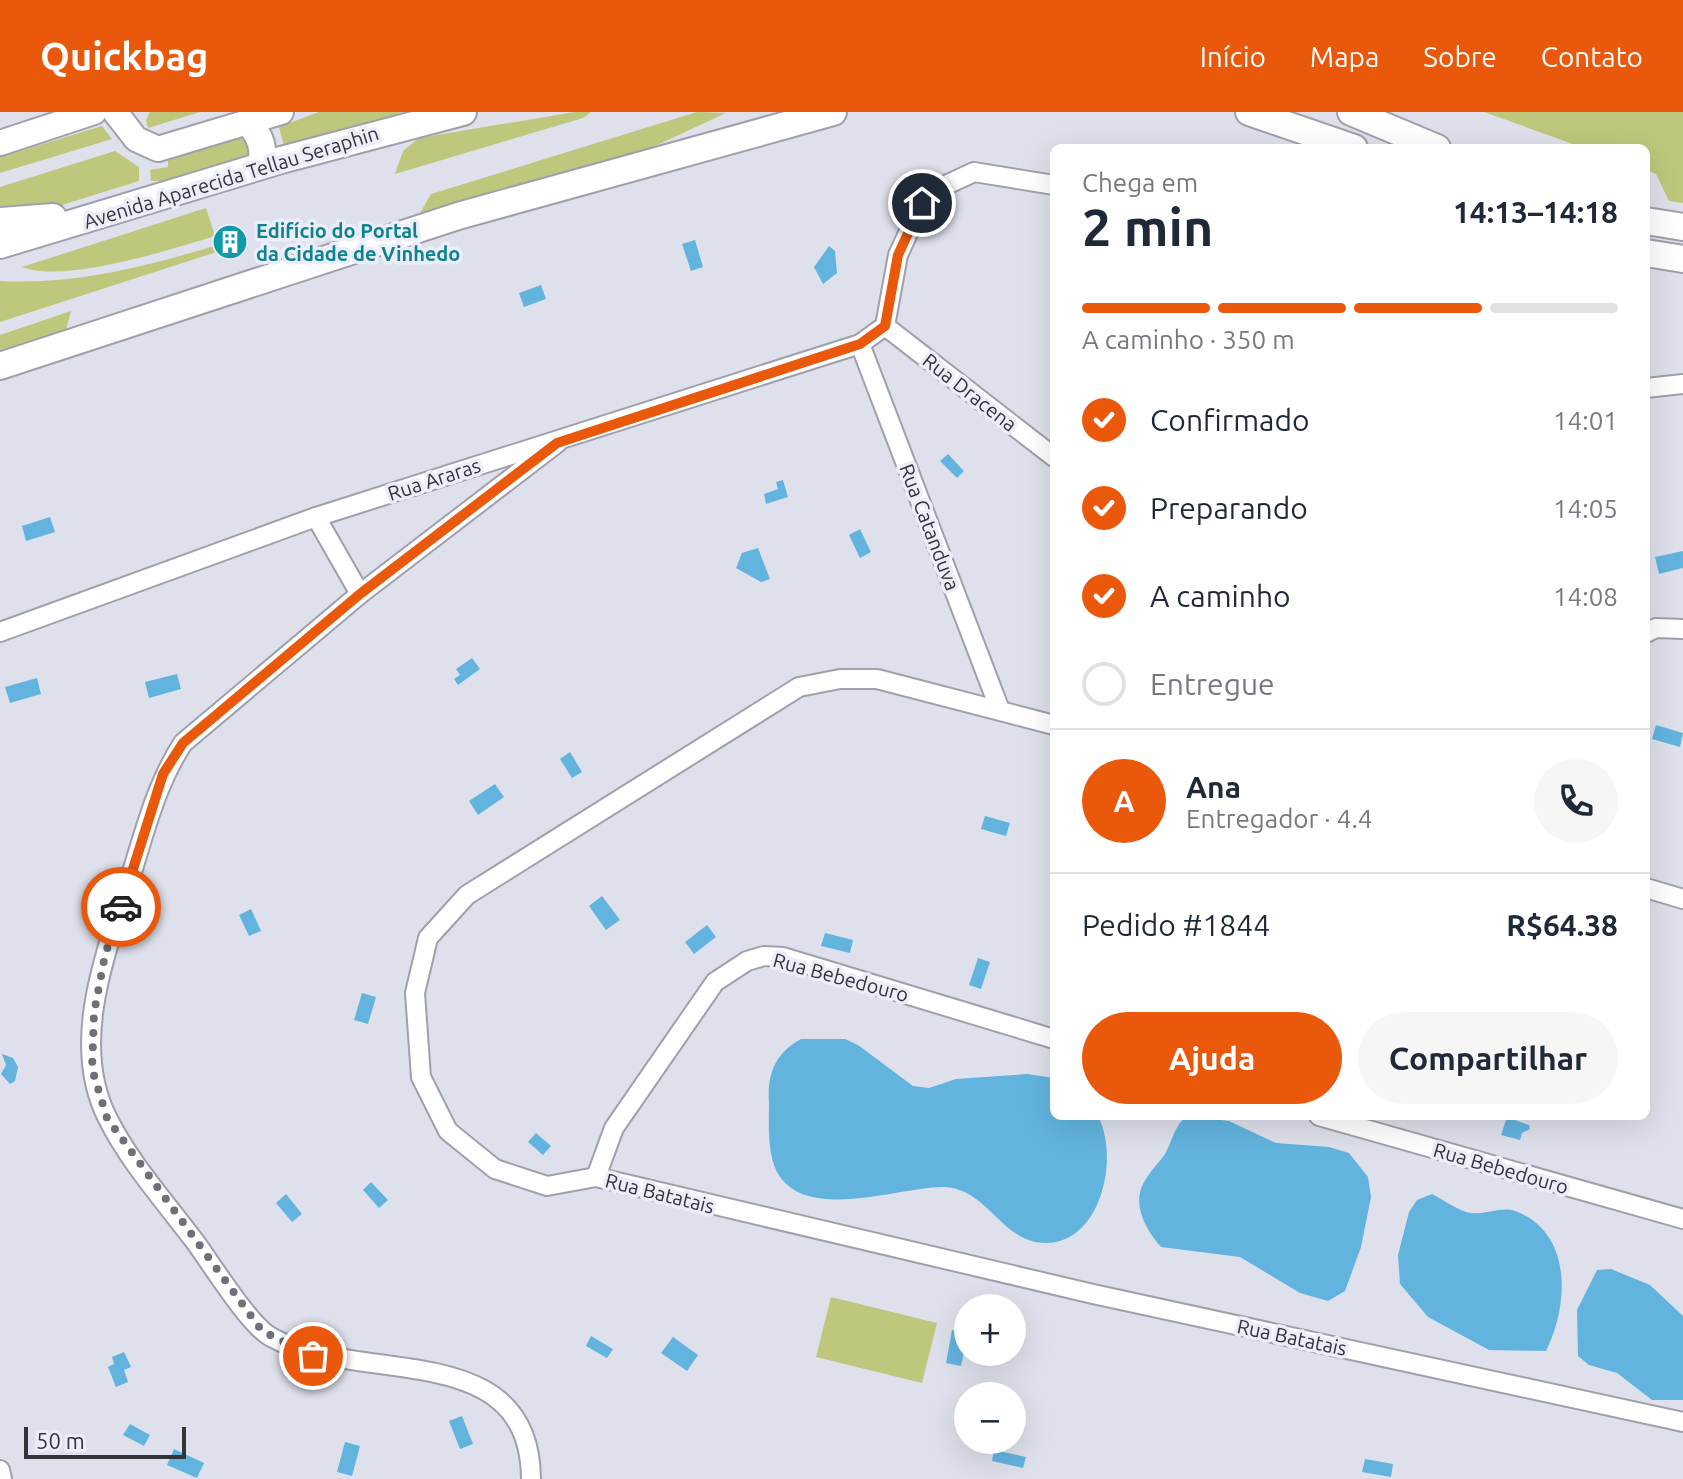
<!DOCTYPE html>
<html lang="pt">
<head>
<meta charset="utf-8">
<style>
  :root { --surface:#fff; --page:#f6f6f7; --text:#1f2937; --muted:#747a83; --line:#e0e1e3; --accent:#ea580c }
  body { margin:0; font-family:Ubuntu,sans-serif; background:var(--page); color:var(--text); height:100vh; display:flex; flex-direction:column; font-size:30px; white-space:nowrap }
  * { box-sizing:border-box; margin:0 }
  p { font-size:26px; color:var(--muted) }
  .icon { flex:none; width:44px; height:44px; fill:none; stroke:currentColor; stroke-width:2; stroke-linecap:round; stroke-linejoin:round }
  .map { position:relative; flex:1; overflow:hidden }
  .sheet { position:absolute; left:1050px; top:32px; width:600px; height:976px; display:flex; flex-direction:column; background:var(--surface); border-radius:12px; box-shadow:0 8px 32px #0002 }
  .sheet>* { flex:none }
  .buttons { position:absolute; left:954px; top:1182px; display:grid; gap:16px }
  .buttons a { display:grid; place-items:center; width:72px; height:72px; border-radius:50%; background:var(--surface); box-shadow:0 8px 32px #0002; font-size:40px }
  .scale { position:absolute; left:24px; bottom:20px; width:162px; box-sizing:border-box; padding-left:8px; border:4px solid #333438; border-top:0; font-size:22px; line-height:28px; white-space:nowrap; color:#333438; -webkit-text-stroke:6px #ebedf9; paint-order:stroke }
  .pin { position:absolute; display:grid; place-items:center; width:68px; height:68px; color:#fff; margin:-34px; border:4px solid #fff; border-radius:50%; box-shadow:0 2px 8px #0007 }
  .courier { position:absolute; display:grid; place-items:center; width:80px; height:80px; margin:-40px; border:6px solid #ea580c; border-radius:50%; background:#fff; color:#222; box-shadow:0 2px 10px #0007 }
  .overview em { font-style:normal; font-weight:600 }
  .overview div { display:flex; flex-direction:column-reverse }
  .overview { display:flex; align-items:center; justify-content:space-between; height:136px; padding:0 32px }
  h1 { font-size:52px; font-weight:600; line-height:60px }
  .bar { display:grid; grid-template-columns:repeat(4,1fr); gap:12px 8px; align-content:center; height:96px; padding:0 32px }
  .bar i { height:10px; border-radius:6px; background:var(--line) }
  .bar .current { background:var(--accent) }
  .bar p { grid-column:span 4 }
  .line { display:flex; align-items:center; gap:20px; padding:0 32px; border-top:2px solid var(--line) }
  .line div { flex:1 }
  .round { display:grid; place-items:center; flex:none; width:84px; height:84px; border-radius:42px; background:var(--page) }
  ol { padding:0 32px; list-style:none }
  li { display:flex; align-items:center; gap:24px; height:88px }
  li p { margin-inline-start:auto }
  li .icon { padding:8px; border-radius:50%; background:var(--accent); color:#fff; stroke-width:4 }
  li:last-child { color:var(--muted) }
  li i { width:44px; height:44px; border:4px solid var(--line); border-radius:50% }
  .button { display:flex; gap:16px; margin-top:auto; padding:16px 32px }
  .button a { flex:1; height:92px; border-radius:48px; background:var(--accent); color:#fff; font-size:32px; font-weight:600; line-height:92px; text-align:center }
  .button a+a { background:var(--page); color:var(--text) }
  header { display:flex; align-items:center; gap:48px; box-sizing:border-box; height:112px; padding:0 40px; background:var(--accent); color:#fff }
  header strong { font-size:38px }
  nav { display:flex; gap:44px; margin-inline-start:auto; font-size:28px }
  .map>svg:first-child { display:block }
  .green { fill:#bfc77c }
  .water { fill:#62b4df }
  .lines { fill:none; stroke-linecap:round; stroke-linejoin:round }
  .minor-casing { stroke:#9fa0ac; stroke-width:22 }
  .secondary-casing { stroke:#9fa0ac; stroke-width:28 }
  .primary-casing { stroke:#9fa0ac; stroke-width:30 }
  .minor { stroke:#fff; stroke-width:18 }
  .secondary { stroke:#fff; stroke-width:24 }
  .primary { stroke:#fff; stroke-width:26 }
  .done { stroke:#6f7077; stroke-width:8; stroke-dasharray:0 14.4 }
  .route { stroke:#ea580c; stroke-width:10 }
  .labels { text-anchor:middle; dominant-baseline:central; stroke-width:7; stroke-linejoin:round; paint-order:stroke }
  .street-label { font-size:20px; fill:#333438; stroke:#ebedf9 }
  .culture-label { font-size:20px; font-weight:bold; fill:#0d838f; stroke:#ebedf9; text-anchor:start }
</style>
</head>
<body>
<header>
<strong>Quickbag</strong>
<nav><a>Início</a><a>Mapa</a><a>Sobre</a><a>Contato</a></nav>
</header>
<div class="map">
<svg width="1683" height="1367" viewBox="0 0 1683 1367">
  <rect width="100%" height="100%" fill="#dee0eb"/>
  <g class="green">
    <polygon points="150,0 200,0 148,16 146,8"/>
    <polygon points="319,0 402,0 300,36 284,34 279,15"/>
    <polygon points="575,0 591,0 583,6 395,62 403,39 419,26"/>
    <polygon points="697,0 726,1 627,47 415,110 431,82"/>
    <polygon points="1484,0 1683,0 1683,91 1669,89 1656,62 1646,58 1646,36 1584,36"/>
    <polygon points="102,14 112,27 0,61 0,45"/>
    <polygon points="231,26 246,27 252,39 247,45 172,69 151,69 150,58 168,55 168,48"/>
    <polygon points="115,39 139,55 139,69 49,97 0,100 0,75"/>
    <path d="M 206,96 L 215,124 C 172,137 64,172 22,155 Z"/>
    <path d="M 227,130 L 229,136 L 0,210 L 0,169 C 79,173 152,153 227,130 Z"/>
    <polygon points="71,199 65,222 0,253 0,223"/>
    <polygon points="831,1185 937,1211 922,1271 816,1245"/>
  </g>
  <g class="water">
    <polygon points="695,128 703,155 691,159 682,132"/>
    <polygon points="829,134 835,139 837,161 823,172 814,155"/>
    <polygon points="541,173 546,187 524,195 519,181"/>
    <polygon points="948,342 964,359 957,366 940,349"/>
    <polygon points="783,368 788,385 766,392 764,382 778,377 776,370"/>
    <polygon points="50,405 55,420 26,429 22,414"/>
    <polygon points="860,417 871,440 860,446 849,423"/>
    <polygon points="758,436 770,467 761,470 736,456 742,441"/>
    <polygon points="1683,439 1683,456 1659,462 1655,445"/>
    <polygon points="472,546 480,557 458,573 454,567 460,563 456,557"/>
    <polygon points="177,562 181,577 149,586 145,570"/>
    <polygon points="37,566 41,582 10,591 5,575"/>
    <polygon points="1656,613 1683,621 1680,635 1652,627"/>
    <polygon points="570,640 582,660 572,666 560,647"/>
    <polygon points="495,672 504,685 478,703 469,689"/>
    <polygon points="985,704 1010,711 1006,724 981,717"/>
    <polygon points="602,784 620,808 606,818 589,794"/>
    <polygon points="251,797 261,819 249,824 239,803"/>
    <polygon points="707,813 716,825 694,842 685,830"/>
    <polygon points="825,821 853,828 850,841 821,834"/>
    <polygon points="978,846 990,850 981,877 969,873"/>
    <polygon points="362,881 376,885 368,912 354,908"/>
    <path d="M 801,927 L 845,927 L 858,933 L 913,974 L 929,976 L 956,967 L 1027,962 L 1054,966 L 1054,1004 L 1098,1004 C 1121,1048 1099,1142 1035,1130 C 999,1122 984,1076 944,1075 C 897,1074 784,1120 771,1041 C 768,1026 769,1008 769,992 C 767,963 774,942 801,927 Z"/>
    <polygon points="2,942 13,946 18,955 15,969 10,972 1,962 6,953"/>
    <path d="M 1187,1004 L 1229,1009 L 1276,1031 L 1329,1035 L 1349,1041 L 1368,1065 L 1371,1085 L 1361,1135 L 1345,1179 L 1328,1189 L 1300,1181 L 1240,1145 L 1161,1135 C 1145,1117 1130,1090 1146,1067 C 1151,1058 1159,1051 1165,1042 C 1172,1030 1175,1012 1187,1004 Z"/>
    <polygon points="1507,1005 1529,1013 1530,1017 1522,1021 1520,1028 1501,1023"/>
    <polygon points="536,1021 551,1034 543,1043 528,1030"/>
    <polygon points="371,1070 388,1088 379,1096 363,1078"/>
    <polygon points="286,1082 302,1102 292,1110 276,1091"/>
    <path d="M 1432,1082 C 1443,1087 1459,1100 1471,1101 C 1485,1103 1502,1094 1515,1099 C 1573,1120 1569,1193 1546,1239 L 1489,1238 L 1428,1205 L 1400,1172 L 1398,1143 L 1409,1100 L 1417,1088 Z"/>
    <polygon points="1611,1157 1650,1173 1683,1204 1683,1288 1652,1288 1617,1261 1589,1253 1578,1244 1577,1198 1597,1158"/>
    <polygon points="952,1218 968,1221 961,1254 946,1251"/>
    <polygon points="591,1224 613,1237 607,1246 586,1234"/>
    <polygon points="673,1225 698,1243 687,1259 661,1241"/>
    <polygon points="124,1240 131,1255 124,1258 128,1270 116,1275 108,1255 114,1252 112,1245"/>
    <polygon points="462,1304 473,1332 460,1337 449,1309"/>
    <polygon points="130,1312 150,1323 144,1334 123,1323"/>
    <polygon points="345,1330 360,1334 352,1364 337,1360"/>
    <polygon points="174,1337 204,1351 197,1366 167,1353"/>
    <polygon points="994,1338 1026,1345 1023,1356 992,1349"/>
    <polygon points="1365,1347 1393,1352 1391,1365 1362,1360"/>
  </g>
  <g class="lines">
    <defs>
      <g id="minor">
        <polyline points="885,214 1054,345"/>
        <polyline points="860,232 1000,598"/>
        <polyline points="1646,276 1683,272"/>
        <polyline points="316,405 360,482"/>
        <polyline points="0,520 316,405 860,232 885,214 898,143 922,91 944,74 974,60 1054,73"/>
        <polyline points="1646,521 1656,516 1683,517"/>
        <polyline points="1054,613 877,567 840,567 799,575 467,783 428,826 415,881 421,965 448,1019 495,1057 547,1074 596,1065 1093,1182 1683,1310"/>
        <polyline points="1646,776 1683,787"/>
        <polyline points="1319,1004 1683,1107"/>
        <polyline points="596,1065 614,1016 715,870 747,849 764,844 783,845 1054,927"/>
        <polyline points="0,1358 2,1367"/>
        <path d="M 531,1367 C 530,1223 357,1274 271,1225 C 250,1214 212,1153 196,1131 C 166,1091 130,1051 108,1007 C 68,930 108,835 132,760 C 146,715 157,671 183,631 L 360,482 L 557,331"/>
      </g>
      <g id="secondary">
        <polyline points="115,0 136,27 158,37 281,0"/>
        <polyline points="0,31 94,0"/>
      </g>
      <g id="primary">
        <polyline points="1249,0 1354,36"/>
        <polyline points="1351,0 1437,36"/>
        <path d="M 249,10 C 260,25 265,35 261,53"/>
        <polyline points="0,109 53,105"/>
        <polyline points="1646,109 1683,115"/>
        <polyline points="0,133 281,48 463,0"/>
        <polyline points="1646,141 1683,147"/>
        <polyline points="0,254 458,104 833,0"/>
      </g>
    </defs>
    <use href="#minor" class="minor-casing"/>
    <use href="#secondary" class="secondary-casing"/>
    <use href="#primary" class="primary-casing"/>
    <use href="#minor" class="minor"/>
    <use href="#secondary" class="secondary"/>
    <use href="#primary" class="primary"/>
  </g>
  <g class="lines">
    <polyline class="done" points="121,795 105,843 94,901 92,957 107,1006 262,1219 313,1244"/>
    <polyline class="route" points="121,795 163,662 183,631 360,482 557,331 860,232 885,214 898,143 922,91"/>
  </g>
  <defs>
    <symbol id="building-disc" viewBox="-11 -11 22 22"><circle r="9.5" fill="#0f9aa8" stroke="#ebedf9"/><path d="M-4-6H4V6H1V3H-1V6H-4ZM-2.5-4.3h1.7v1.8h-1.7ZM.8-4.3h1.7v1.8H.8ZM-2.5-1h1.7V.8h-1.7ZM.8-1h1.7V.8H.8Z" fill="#fff"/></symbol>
  </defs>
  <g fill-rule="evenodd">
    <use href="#building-disc" x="210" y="110" width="40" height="40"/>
  </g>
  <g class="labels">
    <g class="street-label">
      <text transform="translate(231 65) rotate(-17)">Avenida Aparecida Tellau Seraphin</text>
      <text transform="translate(970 280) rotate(38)">Rua Dracena</text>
      <text transform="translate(434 367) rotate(-18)">Rua Araras</text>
      <text transform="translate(930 415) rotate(69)">Rua Catanduva</text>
      <text transform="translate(841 865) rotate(15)">Rua Bebedouro</text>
      <text transform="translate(1501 1056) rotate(16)">Rua Bebedouro</text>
      <text transform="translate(660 1081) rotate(14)">Rua Batatais</text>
      <text transform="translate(1292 1225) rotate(12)">Rua Batatais</text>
    </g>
    <g class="culture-label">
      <text x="256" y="118">Edifício do Portal<tspan x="256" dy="23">da Cidade de Vinhedo</tspan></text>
    </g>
  </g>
</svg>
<div class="buttons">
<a>+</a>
<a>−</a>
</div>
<div class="scale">50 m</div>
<div class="pin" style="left:313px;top:1244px;background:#ea580c"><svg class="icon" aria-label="bag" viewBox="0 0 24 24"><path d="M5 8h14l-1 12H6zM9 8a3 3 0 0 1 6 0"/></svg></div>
<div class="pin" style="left:922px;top:91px;background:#1f2937"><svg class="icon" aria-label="home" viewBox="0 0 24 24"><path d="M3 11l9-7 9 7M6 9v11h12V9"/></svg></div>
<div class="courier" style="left:121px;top:795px"><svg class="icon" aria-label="car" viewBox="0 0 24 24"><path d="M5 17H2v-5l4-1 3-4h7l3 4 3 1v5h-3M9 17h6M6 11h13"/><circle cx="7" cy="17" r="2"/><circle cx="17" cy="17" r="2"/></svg></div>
<section class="sheet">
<div class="overview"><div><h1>2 min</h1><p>Chega em</p></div><em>14:13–14:18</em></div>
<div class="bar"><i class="current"></i><i class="current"></i><i class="current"></i><i></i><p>A caminho · 350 m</p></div>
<ol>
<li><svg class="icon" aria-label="check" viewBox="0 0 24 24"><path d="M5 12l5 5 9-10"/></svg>Confirmado<p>14:01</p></li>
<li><svg class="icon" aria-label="check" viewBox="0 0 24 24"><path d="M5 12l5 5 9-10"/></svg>Preparando<p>14:05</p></li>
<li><svg class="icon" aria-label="check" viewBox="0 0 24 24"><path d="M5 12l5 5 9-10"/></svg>A caminho<p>14:08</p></li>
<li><i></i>Entregue</li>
</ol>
<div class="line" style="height:144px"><b class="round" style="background:var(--accent);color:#fff">A</b><div><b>Ana</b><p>Entregador · 4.4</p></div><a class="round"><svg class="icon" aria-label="phone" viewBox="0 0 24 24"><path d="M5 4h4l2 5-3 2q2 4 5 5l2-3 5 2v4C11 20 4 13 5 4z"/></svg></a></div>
<div class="line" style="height:104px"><div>Pedido #1844</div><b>R$64.38</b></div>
<div class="button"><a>Ajuda</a><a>Compartilhar</a></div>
</section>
</div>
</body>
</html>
